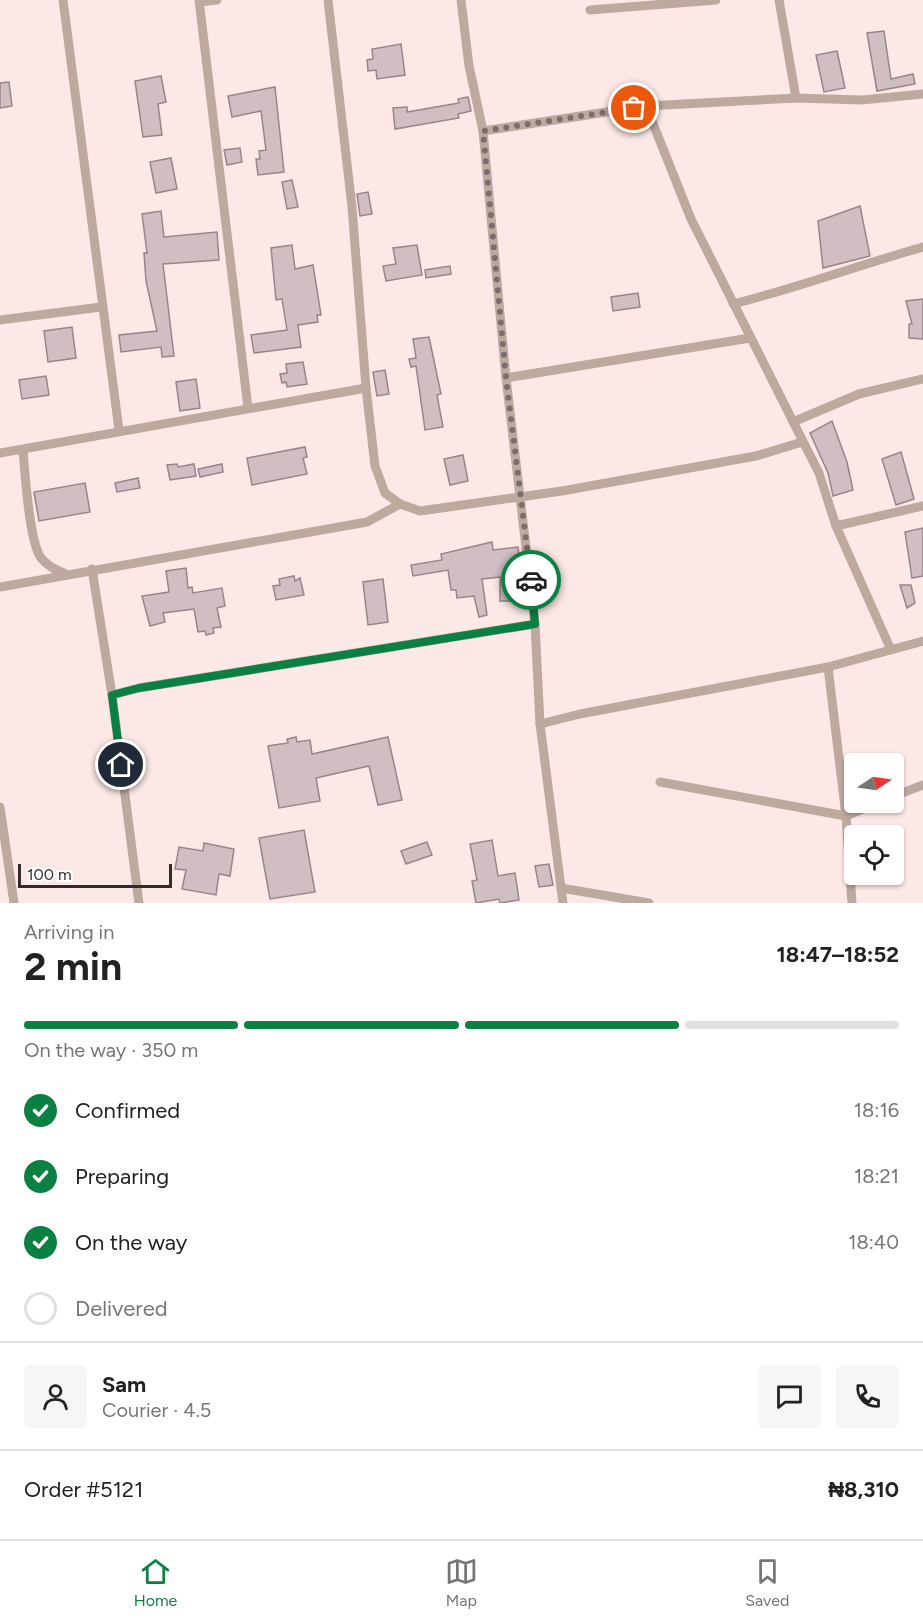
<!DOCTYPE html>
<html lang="en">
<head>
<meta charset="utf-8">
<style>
  :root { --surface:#fff; --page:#f6f6f6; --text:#222; --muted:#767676; --line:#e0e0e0; --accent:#0b8043 }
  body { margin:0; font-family:Figtree,sans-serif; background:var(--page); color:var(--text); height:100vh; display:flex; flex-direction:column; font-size:22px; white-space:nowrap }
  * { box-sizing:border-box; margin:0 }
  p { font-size:20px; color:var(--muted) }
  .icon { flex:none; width:33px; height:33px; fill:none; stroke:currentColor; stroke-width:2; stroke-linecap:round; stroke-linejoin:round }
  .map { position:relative; height:903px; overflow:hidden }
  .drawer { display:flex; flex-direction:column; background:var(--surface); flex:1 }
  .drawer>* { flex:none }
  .needle { width:39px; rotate:77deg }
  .controls { position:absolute; left:844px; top:753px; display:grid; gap:12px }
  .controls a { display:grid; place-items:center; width:60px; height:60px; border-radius:6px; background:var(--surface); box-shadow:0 2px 4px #0004; font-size:30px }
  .scale { position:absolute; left:18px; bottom:15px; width:154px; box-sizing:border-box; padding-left:6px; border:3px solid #322b2a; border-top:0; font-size:16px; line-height:21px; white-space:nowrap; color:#322b2a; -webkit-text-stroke:4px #fff; paint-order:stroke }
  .pin { position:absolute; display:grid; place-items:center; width:51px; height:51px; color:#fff; margin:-26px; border:3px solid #fff; border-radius:50%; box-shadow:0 2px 6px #0007 }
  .courier { position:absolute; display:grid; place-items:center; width:60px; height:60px; margin:-30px; border:4px solid #0b8043; border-radius:50%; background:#fff; color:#222; box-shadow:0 2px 8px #0007 }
  .head em { font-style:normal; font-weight:700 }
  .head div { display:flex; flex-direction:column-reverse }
  .head { display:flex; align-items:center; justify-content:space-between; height:102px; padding:0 24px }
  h1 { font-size:39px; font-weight:700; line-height:45px }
  .bar { display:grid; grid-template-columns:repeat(4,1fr); gap:9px 6px; align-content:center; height:72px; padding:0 24px }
  .bar i { height:8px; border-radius:4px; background:var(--line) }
  .bar .current { background:var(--accent) }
  .bar p { grid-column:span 4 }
  .line { display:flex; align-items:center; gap:15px; padding:0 24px; border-top:2px solid var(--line) }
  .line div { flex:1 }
  .round { display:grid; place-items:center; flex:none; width:63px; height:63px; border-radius:6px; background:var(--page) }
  ol { padding:0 24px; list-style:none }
  li { display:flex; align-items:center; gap:18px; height:66px }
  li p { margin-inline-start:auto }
  li .icon { padding:6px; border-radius:50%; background:var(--accent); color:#fff; stroke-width:4 }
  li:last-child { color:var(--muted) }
  li i { width:33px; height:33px; border:3px solid var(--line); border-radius:50% }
  .menu { display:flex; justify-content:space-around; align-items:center; height:84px; border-top:2px solid var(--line); background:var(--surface); font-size:16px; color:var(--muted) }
  .menu a { display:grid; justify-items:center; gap:3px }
  .menu .current { color:var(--accent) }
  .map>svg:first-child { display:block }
  .building { fill:#d0bec3; stroke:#96858a; stroke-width:1.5 }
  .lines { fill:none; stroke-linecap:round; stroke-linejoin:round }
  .minor { stroke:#bea99f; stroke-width:9 }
  .done { stroke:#796e6c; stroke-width:6; stroke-dasharray:0 10.8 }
  .route { stroke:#0b8043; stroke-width:8 }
</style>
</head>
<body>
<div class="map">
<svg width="923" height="903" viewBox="0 0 923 903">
  <rect width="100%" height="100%" fill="#fce9e7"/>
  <g class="building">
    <polygon points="884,31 891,79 913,74 915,84 877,91 867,33"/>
    <polygon points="401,44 405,75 377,79 376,70 368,71 367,60 373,59 372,49"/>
    <polygon points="837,51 845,88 824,92 816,55"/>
    <polygon points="161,76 166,102 158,104 162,135 143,137 135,81"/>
    <polygon points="9,82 12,106 0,108 0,83"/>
    <polygon points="275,87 284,172 258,175 256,159 260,159 259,151 266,150 261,111 232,117 228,96"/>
    <polygon points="468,97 471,111 458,114 459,118 395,129 393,108 407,107 407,112 459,103 458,99"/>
    <polygon points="240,148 242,162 227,165 224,150"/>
    <polygon points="171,158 177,189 156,193 150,162"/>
    <polygon points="292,180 298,207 287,209 282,182"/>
    <polygon points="368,192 372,214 360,216 357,194"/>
    <polygon points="860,206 870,256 823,268 818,221"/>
    <polygon points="161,211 164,237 217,232 219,260 163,264 174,356 162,357 161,347 121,352 119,335 157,331 146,281 144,253 147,253 142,214"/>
    <polygon points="292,245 295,269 313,265 321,315 317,315 318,322 298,325 301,347 254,353 251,335 287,330 282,299 276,300 271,248"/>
    <polygon points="417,245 422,275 386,281 383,266 396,264 393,248"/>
    <polygon points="450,266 451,274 426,278 425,270"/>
    <polygon points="638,293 640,307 613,311 611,297"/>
    <polygon points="923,299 923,339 909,338 909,324 912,324 906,301"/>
    <polygon points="72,327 76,358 48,362 44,331"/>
    <polygon points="429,337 441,394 437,395 443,427 425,430 416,366 411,367 409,359 416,358 413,339"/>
    <polygon points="303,362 307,384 287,387 286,382 282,383 280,374 287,373 286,364"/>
    <polygon points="385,370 389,394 377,396 373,372"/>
    <polygon points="46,376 49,395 22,399 19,380"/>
    <polygon points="196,379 200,408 180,411 176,382"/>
    <polygon points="832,421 847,462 853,490 833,496 828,473 810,433"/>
    <polygon points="305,447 307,457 303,458 307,474 252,485 247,458"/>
    <polygon points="901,452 914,499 896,505 882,459"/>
    <polygon points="463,455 468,481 450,485 444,459"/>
    <polygon points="177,464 178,467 194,464 196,476 170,480 167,465"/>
    <polygon points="222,464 223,472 200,477 198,469"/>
    <polygon points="138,478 140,488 117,492 115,483"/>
    <polygon points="85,483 90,512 39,521 34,492"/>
    <polygon points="923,528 923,576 912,578 905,532"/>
    <polygon points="492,542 493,550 518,547 524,601 500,601 500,577 482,579 487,615 479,617 474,596 457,598 456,590 451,590 448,570 413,576 411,565 442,560 441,554"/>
    <polygon points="186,568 188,588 192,587 193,593 222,588 225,606 217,608 221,627 213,628 214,633 206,635 205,631 198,632 194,609 163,613 165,622 150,626 142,596 169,592 166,571"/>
    <polygon points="294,576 295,581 300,578 304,595 276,600 273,586 280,585 279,579"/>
    <polygon points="383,579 388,622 368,625 363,582"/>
    <polygon points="900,585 911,585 915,603 907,608"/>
    <polygon points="296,737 297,742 310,740 312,754 388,737 402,800 378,805 369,766 316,778 320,801 279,808 268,746 288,743 287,739"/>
    <polygon points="304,830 315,892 270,899 259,838"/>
    <polygon points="492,840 498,876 515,873 519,900 500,903 499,899 476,903 472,881 477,880 470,844"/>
    <polygon points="427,842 432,855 406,864 401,851"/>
    <polygon points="204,843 234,849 230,876 219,874 216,895 182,889 186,870 175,869 179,847 203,851"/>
    <polygon points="549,864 553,885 539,887 535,866"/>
  </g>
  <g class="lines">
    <g class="minor">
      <polyline points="63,0 119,430"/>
      <polyline points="199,0 248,408"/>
      <polyline points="328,0 352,207 366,388 375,466 385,493 400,504 420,511 562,491 756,456 802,442"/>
      <polyline points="461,0 469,66 483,131 506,378 535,624 540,724 563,903"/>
      <polyline points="779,0 796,98"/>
      <polyline points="200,2 217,0"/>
      <polyline points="590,10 716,0"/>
      <polyline points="646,106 691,219 819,473 836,526 891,650"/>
      <polyline points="483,131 646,106 796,98 862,100 923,94"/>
      <path d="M 733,304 C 797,288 859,265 923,247"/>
      <polyline points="0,320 101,307"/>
      <polyline points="506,378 750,338"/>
      <polyline points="793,422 859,394 923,379"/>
      <path d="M 23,450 C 25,473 29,541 41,558 C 47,565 55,570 64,573"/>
      <polyline points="0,453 366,388"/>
      <polyline points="836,526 923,506"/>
      <polyline points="92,569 112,695 139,903"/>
      <polyline points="0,587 367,522 400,504"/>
      <polyline points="828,667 846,816 852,903"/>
      <polyline points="112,695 139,688 535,624"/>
      <polyline points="540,724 580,714 828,667 923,641"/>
      <polyline points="660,782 846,816 879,802"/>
      <polyline points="894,796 923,785"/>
      <polyline points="0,807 14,903"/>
      <polyline points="561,888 649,903"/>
    </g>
  </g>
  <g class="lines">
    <polyline class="done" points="531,580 506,378 483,131 634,108"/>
    <polyline class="route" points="121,765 112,695 139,688 535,624 531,580"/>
  </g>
</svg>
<div class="controls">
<a><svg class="needle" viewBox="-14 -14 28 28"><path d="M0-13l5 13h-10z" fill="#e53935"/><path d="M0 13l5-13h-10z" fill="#767676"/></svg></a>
<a><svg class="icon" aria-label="locate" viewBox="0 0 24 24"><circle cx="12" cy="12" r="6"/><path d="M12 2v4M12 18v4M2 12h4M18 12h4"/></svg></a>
</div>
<div class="scale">100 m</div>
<div class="pin" style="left:634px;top:108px;background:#ea580c"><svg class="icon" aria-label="bag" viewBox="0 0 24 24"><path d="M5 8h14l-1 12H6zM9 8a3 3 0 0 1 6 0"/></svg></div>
<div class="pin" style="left:121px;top:765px;background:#1f2937"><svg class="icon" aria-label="home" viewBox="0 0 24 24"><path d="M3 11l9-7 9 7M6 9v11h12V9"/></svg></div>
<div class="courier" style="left:531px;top:580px"><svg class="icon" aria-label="car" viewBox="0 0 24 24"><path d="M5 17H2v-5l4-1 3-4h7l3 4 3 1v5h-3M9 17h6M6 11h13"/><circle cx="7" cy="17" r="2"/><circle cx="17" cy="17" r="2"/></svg></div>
</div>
<section class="drawer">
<div class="head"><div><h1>2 min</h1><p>Arriving in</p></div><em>18:47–18:52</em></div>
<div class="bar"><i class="current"></i><i class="current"></i><i class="current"></i><i></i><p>On the way · 350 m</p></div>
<ol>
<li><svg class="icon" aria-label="check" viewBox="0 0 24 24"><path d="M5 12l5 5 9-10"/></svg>Confirmed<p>18:16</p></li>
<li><svg class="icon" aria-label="check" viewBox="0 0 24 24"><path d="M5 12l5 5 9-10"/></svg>Preparing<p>18:21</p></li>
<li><svg class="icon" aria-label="check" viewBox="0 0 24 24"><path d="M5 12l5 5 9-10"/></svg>On the way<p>18:40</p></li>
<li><i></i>Delivered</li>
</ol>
<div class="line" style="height:108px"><a class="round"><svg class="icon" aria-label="person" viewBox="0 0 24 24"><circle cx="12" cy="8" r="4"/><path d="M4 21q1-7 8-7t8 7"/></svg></a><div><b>Sam</b><p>Courier · 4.5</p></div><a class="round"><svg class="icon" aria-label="chat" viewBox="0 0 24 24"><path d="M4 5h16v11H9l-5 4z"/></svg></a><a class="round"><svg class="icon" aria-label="phone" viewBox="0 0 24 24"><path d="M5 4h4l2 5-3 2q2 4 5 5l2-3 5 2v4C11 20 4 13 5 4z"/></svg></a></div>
<div class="line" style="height:78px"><div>Order #5121</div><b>₦8,310</b></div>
</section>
<nav class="menu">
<a class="current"><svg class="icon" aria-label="home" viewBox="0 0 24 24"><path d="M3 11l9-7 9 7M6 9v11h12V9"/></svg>Home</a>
<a><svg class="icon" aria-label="map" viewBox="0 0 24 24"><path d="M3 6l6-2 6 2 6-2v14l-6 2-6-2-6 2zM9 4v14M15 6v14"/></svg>Map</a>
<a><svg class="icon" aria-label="saved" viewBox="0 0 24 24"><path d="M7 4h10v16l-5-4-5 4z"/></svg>Saved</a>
</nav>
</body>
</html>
